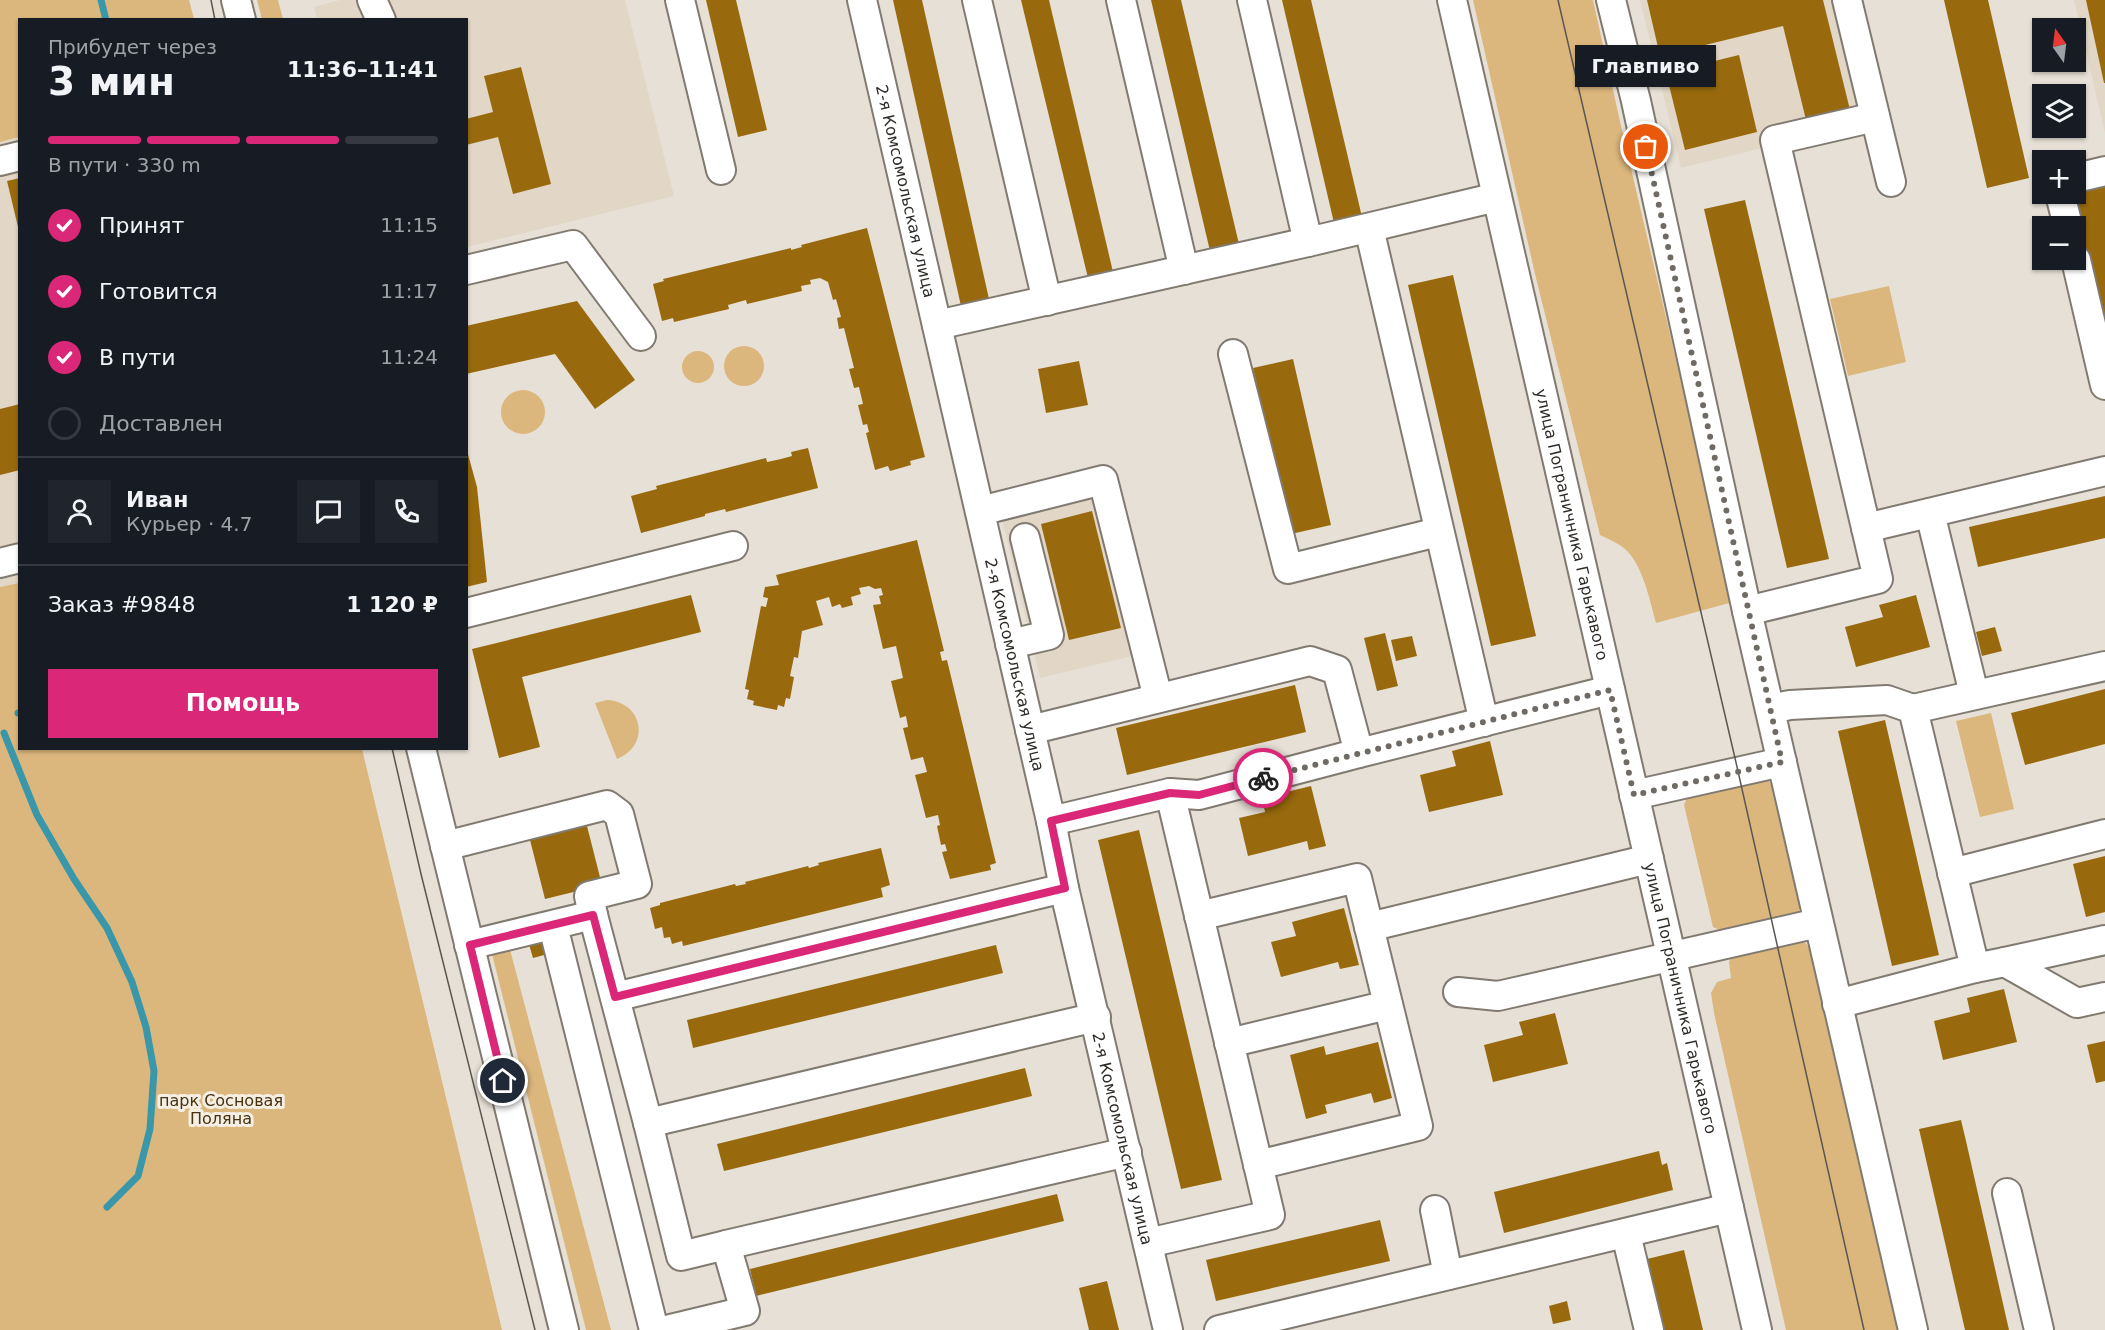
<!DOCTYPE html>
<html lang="ru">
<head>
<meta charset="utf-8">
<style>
  :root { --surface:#171b24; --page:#20242c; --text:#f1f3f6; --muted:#9ea1a6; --line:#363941; --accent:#db2777 }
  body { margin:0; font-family:"DejaVu Sans",sans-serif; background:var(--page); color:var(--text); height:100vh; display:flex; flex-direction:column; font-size:22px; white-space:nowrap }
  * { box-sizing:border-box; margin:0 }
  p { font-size:20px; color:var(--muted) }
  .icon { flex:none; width:33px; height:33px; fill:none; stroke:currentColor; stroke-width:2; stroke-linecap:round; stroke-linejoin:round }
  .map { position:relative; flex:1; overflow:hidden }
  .drawer { position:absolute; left:18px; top:18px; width:450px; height:732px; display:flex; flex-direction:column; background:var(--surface); border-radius:0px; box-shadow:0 2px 4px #0004 }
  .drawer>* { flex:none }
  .needle { width:39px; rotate:346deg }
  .controls { position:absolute; left:2032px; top:18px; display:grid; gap:12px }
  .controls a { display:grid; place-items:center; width:54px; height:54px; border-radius:0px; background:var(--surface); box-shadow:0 2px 4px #0004; font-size:30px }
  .pin { position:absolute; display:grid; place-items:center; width:51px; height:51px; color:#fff; margin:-26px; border:3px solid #fff; border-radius:50%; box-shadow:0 2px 6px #0007 }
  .courier { position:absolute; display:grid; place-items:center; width:60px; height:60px; margin:-30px; border:4px solid #db2777; border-radius:50%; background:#fff; color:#222; box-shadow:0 2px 8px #0007 }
  .bubble { position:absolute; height:42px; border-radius:0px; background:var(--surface); box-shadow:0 2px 4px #0004; font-size:20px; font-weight:700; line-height:42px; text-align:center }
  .overview em { font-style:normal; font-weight:700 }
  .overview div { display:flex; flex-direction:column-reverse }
  .overview { display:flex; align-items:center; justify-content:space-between; height:102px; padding:0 30px }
  h1 { font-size:39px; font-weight:700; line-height:45px }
  .bar { display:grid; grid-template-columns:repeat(4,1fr); gap:9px 6px; align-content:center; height:72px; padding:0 30px }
  .bar i { height:8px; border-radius:4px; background:var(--line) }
  .bar .current { background:var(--accent) }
  .bar p { grid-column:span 4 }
  .line { display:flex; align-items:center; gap:15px; padding:0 30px; border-top:2px solid var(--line) }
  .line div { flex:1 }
  .round { display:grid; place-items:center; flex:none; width:63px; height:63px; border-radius:0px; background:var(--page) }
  ol { padding:0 30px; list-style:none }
  li { display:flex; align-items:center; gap:18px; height:66px }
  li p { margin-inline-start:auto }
  li .icon { padding:6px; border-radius:50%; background:var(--accent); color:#fff; stroke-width:4 }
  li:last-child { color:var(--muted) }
  li i { width:33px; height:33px; border:3px solid var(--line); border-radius:50% }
  .action { display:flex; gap:12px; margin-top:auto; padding:12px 30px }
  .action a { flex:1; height:69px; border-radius:0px; background:var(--accent); color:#fff; font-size:24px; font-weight:700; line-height:69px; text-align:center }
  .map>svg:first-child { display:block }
  .built { fill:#e2d7c6 }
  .green { fill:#dcb77d }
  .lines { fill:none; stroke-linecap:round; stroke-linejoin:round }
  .stream { stroke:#3997a9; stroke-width:7 }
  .building { fill:#986a0d }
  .minor-casing { stroke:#807a71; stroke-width:32 }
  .minor { stroke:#fff; stroke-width:28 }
  .tram { stroke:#5a5650; stroke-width:1.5 }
  .done { stroke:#6f6a64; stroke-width:6; stroke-dasharray:0 10.8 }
  .route { stroke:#db2777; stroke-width:8 }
  .labels { text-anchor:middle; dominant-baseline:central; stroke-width:6; stroke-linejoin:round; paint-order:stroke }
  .street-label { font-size:16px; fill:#2e2b27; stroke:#f5eee3 }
  .park-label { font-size:16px; fill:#473311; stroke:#f5eee3 }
</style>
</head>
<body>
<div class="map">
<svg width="2105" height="1330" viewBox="0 0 2105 1330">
  <rect width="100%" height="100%" fill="#e7e0d6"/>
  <g class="built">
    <polygon points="340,0 625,0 674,196 467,247 466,20 317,19 314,7"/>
    <polygon points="1640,0 1835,0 1865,123 1681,168"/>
    <polygon points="2074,0 2105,0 2105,133"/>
    <polygon points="19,137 20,583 0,587 0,142"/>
    <polygon points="1098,492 1136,655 1040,678 1001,515"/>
  </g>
  <g class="green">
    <polygon points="0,0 189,0 194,19 20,20 19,137 0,142"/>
    <polygon points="257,0 278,0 283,19 262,19"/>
    <path d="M 1473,0 L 1593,0 L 1621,126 L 1733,602 L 1656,623 C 1650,601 1643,565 1625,549 C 1618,543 1608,539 1600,535 L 1535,274 Z"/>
    <polygon points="1889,286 1906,362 1848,376 1830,299"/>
    <circle cx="744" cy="366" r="20"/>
    <circle cx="698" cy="367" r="16"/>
    <circle cx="523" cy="412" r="22"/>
    <polygon points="19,583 20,748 362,749 502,1330 0,1330 0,587"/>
    <path d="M 607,700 C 643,702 651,745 617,759 L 595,703 Z"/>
    <polygon points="1991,713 2014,809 1980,817 1956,721"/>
    <polygon points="1759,778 1768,780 1775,789 1800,901 1799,912 1790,918 1726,933 1713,927 1684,805 1687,798 1694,794"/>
    <polygon points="1801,938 1813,952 1899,1330 1786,1330 1714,1013 1711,993 1717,982 1731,978 1729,962 1733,953"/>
    <polygon points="508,942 611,1330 586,1330 490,946"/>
  </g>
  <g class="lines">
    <g class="stream">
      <polyline points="101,0 106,20"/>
      <polyline points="18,713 20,713"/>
      <polyline points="4,733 37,815 74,879 107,928 132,982 146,1027 154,1071 150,1129 138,1176 107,1207"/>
    </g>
  </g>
  <g class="building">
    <polygon points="706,0 736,0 767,130 738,137"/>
    <polygon points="893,0 922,0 989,299 961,306"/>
    <polygon points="1021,0 1049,0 1113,272 1088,278"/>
    <polygon points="1151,0 1181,0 1239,244 1210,251"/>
    <polygon points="1282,0 1311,0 1362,217 1334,223"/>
    <polygon points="1647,0 1823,0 1851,114 1807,124 1783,26 1660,56"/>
    <polygon points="1944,0 1988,0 2029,178 1987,188"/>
    <polygon points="2086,0 2105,0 2105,83 2104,83"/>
    <polygon points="1739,55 1757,132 1685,150 1666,73"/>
    <polygon points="521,67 551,184 513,194 498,137 466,145 466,119 493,112 484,76"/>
    <polygon points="20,178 20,231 19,231 7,181"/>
    <polygon points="2105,183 2105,337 2104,337 2071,194 2076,194 2076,190"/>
    <polygon points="1745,200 1829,559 1787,568 1704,209"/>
    <polygon points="867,228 925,457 910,461 911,465 890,471 888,466 875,470 866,433 869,432 867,424 863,425 858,405 863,404 859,387 854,388 849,369 854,368 844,328 839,329 837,318 841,317 836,299 833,300 828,282 820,278 810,280 811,284 801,286 802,291 747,304 746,300 728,305 729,309 674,322 673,318 662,321 653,284 664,281 663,279 791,248 791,250 802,247 801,245"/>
    <polygon points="1453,275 1536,636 1491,646 1408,285"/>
    <polygon points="577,301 635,380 595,409 555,354 466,374 466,326"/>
    <polygon points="1293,359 1331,525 1291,534 1253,368"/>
    <polygon points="1079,361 1088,405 1046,413 1038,369"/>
    <polygon points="20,404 20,470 0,475 0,409"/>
    <polygon points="466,447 477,487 487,582 466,587"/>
    <polygon points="808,448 818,488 726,512 725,509 705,514 705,516 641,533 631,496 657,489 656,486 766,458 767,462 781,459 792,456 791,452"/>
    <polygon points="2105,496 2105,538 1978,567 1969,527"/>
    <polygon points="1092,511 1121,628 1069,640 1041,524"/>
    <polygon points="917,540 944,651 940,652 942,661 947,660 996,863 990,865 991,870 950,879 942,852 947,851 945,844 941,845 937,826 940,825 938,815 926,818 915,775 927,772 923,757 911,760 903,728 908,727 906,716 900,718 891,681 903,678 896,646 883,649 873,605 881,604 879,596 883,595 881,588 875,589 869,586 859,588 861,594 851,597 853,605 842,608 840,604 832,607 829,597 816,601 823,625 802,631 798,658 794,657 790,676 794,677 790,699 786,698 784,707 778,705 777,710 753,705 754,701 747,699 749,690 745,689 761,606 766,607 768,598 763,597 765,587 779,585 776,575"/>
    <polygon points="691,595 701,632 522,677 540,747 499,758 472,649"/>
    <polygon points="1916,595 1930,647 1856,667 1845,627 1883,617 1879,605"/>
    <polygon points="1995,627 2002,651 1982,656 1976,632"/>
    <polygon points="1385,633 1398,686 1377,691 1364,638"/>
    <polygon points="1412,636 1417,656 1396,661 1391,640"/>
    <polygon points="1295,685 1306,732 1127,775 1116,728"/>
    <polygon points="2105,689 2105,744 2025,765 2011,713"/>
    <polygon points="1885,720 1939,955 1892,966 1838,731"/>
    <polygon points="1490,741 1503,795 1429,812 1420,775 1456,766 1452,751"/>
    <polygon points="1311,786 1326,846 1309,850 1307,841 1248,856 1239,818 1265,812 1262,798"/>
    <polygon points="587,826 602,885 545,899 530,840"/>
    <polygon points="1139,830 1222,1180 1181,1189 1098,840"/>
    <polygon points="881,848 890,885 881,888 883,897 683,946 682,941 672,944 670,937 664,938 662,927 655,929 650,908 660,905 660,903 735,884 736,886 746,884 745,882 808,866 809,868 819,865 818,863"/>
    <polygon points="2105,856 2105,912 2086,917 2073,864"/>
    <polygon points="1344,908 1359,965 1340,969 1338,962 1281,977 1271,942 1296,936 1292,922"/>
    <polygon points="550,935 555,952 533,958 528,941"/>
    <polygon points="996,945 1003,973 693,1048 687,1020"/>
    <polygon points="2004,989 2017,1042 1943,1060 1934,1021 1970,1012 1967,998"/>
    <polygon points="1555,1013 1568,1064 1493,1082 1484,1045 1523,1035 1519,1022"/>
    <polygon points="2105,1041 2105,1081 2096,1083 2087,1045"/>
    <polygon points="1378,1042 1392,1098 1374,1103 1371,1093 1325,1105 1327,1113 1306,1119 1290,1055 1324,1046 1326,1055"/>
    <polygon points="1025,1068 1032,1096 724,1171 717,1144"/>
    <polygon points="1961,1120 1966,1141 2009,1330 1965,1330 1919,1129"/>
    <polygon points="1659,1151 1662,1165 1667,1163 1673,1190 1504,1233 1494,1192"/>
    <polygon points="1057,1194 1064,1221 756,1296 750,1269"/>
    <polygon points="1380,1220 1390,1261 1216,1301 1206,1260"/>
    <polygon points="1684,1250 1703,1330 1660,1330 1643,1260"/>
    <polygon points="1107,1281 1119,1330 1089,1330 1079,1288"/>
    <polygon points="1567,1301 1571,1320 1553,1324 1549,1306"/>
  </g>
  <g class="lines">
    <defs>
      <g id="minor">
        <polyline points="236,0 241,20"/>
        <polyline points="372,0 381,20"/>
        <polyline points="680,0 721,170"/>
        <path id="s1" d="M 862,0 L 1051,821 L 1064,888 L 1168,1330"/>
        <polyline points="977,0 1047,301"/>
        <polyline points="1121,0 1184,270"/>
        <polyline points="1252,0 1308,242"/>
        <path id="s2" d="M 1452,0 L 1757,1330"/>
        <polyline points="1611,0 1636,101 1747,611 1913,1330"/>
        <polyline points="1847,0 1891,182"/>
        <polyline points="0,161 20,156"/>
        <polyline points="2076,178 2105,171"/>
        <polyline points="2060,194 2068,226"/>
        <polyline points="1369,228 1484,722"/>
        <polyline points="2076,260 2105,385"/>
        <polyline points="466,270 573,245 641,336"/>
        <polyline points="937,325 1308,242 1497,197"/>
        <polyline points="1233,354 1288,569 1438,532"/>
        <polyline points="980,511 1103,480 1158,698"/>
        <polyline points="1930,513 1974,694"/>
        <polyline points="1866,528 2105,471"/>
        <polyline points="0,563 20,558"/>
        <polyline points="1747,611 1878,579 1775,140 1875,117"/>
        <polyline points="466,613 733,546"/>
        <polyline points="1010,644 1049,635 1025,538"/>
        <polyline points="1770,709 1790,705 1887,700 1913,709 1975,968"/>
        <polyline points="1913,709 2105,666"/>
        <polyline points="1030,730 1310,661 1337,670 1359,753 1610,690"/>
        <polyline points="421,748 564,1330"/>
        <polyline points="1170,793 1199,795 1359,753"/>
        <polyline points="1634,795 1782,762"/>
        <polyline points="1051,821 1170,793 1270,1215 1148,1243"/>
        <polyline points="445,846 607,805 619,814 637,884 589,896 593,915"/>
        <polyline points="1952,873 2105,834"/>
        <polyline points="1199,916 1357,878 1418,1126 1258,1165"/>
        <polyline points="553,926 654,1330"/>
        <polyline points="1369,927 1649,859"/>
        <polyline points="469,945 593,915 648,1123 681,1256 726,1245 745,1311 666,1330"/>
        <polyline points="2005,962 2105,940"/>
        <polyline points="1458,992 1498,996 1818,923"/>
        <polyline points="615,997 1064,888"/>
        <polyline points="1837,1004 1975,968 2005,962 2077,1003 2105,997"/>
        <polyline points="1229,1043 1388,1005"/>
        <polyline points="648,1123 1096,1017"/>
        <polyline points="2007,1193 2039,1330"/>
        <polyline points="1435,1210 1448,1275"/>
        <polyline points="1626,1234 1649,1330"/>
        <polyline points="726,1245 1127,1152"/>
        <polyline points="1219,1330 1729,1208"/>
      </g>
    </defs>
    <use href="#minor" class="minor-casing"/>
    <use href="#minor" class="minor"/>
    <g class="tram">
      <polyline points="211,0 215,20"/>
      <polyline points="1558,0 1735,758 1864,1330"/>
      <polyline points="392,748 421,874 535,1330"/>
    </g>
  </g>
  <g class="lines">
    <polyline class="done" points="1263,778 1610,690 1634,795 1782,762 1646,147"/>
    <polyline class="route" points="503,1081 470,945 593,915 615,997 1065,888 1051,821 1170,793 1199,795 1263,778"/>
  </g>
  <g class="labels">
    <g class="street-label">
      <text stroke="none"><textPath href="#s1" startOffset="196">2-я Комсомольская улица</textPath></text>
      <text stroke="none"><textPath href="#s2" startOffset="538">улица Пограничника Гарькавого</textPath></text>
      <text stroke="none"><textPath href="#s1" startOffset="682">2-я Комсомольская улица</textPath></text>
      <text stroke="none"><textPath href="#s2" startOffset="1024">улица Пограничника Гарькавого</textPath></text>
      <text stroke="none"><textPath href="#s1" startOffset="1168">2-я Комсомольская улица</textPath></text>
    </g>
    <g class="park-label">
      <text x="221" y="1100">парк Сосновая<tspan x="221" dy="18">Поляна</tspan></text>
    </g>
  </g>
</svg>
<div class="controls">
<a><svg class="needle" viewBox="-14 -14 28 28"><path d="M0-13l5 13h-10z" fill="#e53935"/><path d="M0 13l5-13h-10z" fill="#9ea1a6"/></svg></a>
<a><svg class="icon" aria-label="layers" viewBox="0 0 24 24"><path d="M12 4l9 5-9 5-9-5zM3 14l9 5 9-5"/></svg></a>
<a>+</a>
<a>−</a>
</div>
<div class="pin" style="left:1646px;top:147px;background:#ea580c"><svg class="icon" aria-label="bag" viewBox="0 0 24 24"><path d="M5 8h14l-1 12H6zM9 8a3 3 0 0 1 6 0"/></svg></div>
<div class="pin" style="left:503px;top:1081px;background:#1f2937"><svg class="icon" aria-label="home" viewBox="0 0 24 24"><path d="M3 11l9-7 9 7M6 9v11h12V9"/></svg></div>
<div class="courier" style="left:1263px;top:778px"><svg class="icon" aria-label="bike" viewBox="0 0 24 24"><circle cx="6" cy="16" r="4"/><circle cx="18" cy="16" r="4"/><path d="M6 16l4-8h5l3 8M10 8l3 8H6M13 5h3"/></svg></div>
<div class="bubble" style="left:1575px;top:45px;width:141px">Главпиво</div>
<section class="drawer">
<div class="overview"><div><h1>3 мин</h1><p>Прибудет через</p></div><em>11:36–11:41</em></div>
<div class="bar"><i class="current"></i><i class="current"></i><i class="current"></i><i></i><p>В пути · 330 m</p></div>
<ol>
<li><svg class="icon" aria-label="check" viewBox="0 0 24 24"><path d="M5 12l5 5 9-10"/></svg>Принят<p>11:15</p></li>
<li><svg class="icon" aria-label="check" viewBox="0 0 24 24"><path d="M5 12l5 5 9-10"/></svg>Готовится<p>11:17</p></li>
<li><svg class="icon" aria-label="check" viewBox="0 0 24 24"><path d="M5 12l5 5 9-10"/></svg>В пути<p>11:24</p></li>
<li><i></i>Доставлен</li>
</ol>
<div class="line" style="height:108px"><a class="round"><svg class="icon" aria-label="person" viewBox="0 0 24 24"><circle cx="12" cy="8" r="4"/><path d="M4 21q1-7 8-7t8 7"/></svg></a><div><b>Иван</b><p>Курьер · 4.7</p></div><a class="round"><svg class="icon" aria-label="chat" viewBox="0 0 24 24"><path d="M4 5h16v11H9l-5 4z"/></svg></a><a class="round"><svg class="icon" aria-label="phone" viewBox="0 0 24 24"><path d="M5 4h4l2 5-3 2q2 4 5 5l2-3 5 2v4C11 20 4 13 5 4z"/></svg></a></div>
<div class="line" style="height:78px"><div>Заказ #9848</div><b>1 120 ₽</b></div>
<div class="action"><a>Помощь</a></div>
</section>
</div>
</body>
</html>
